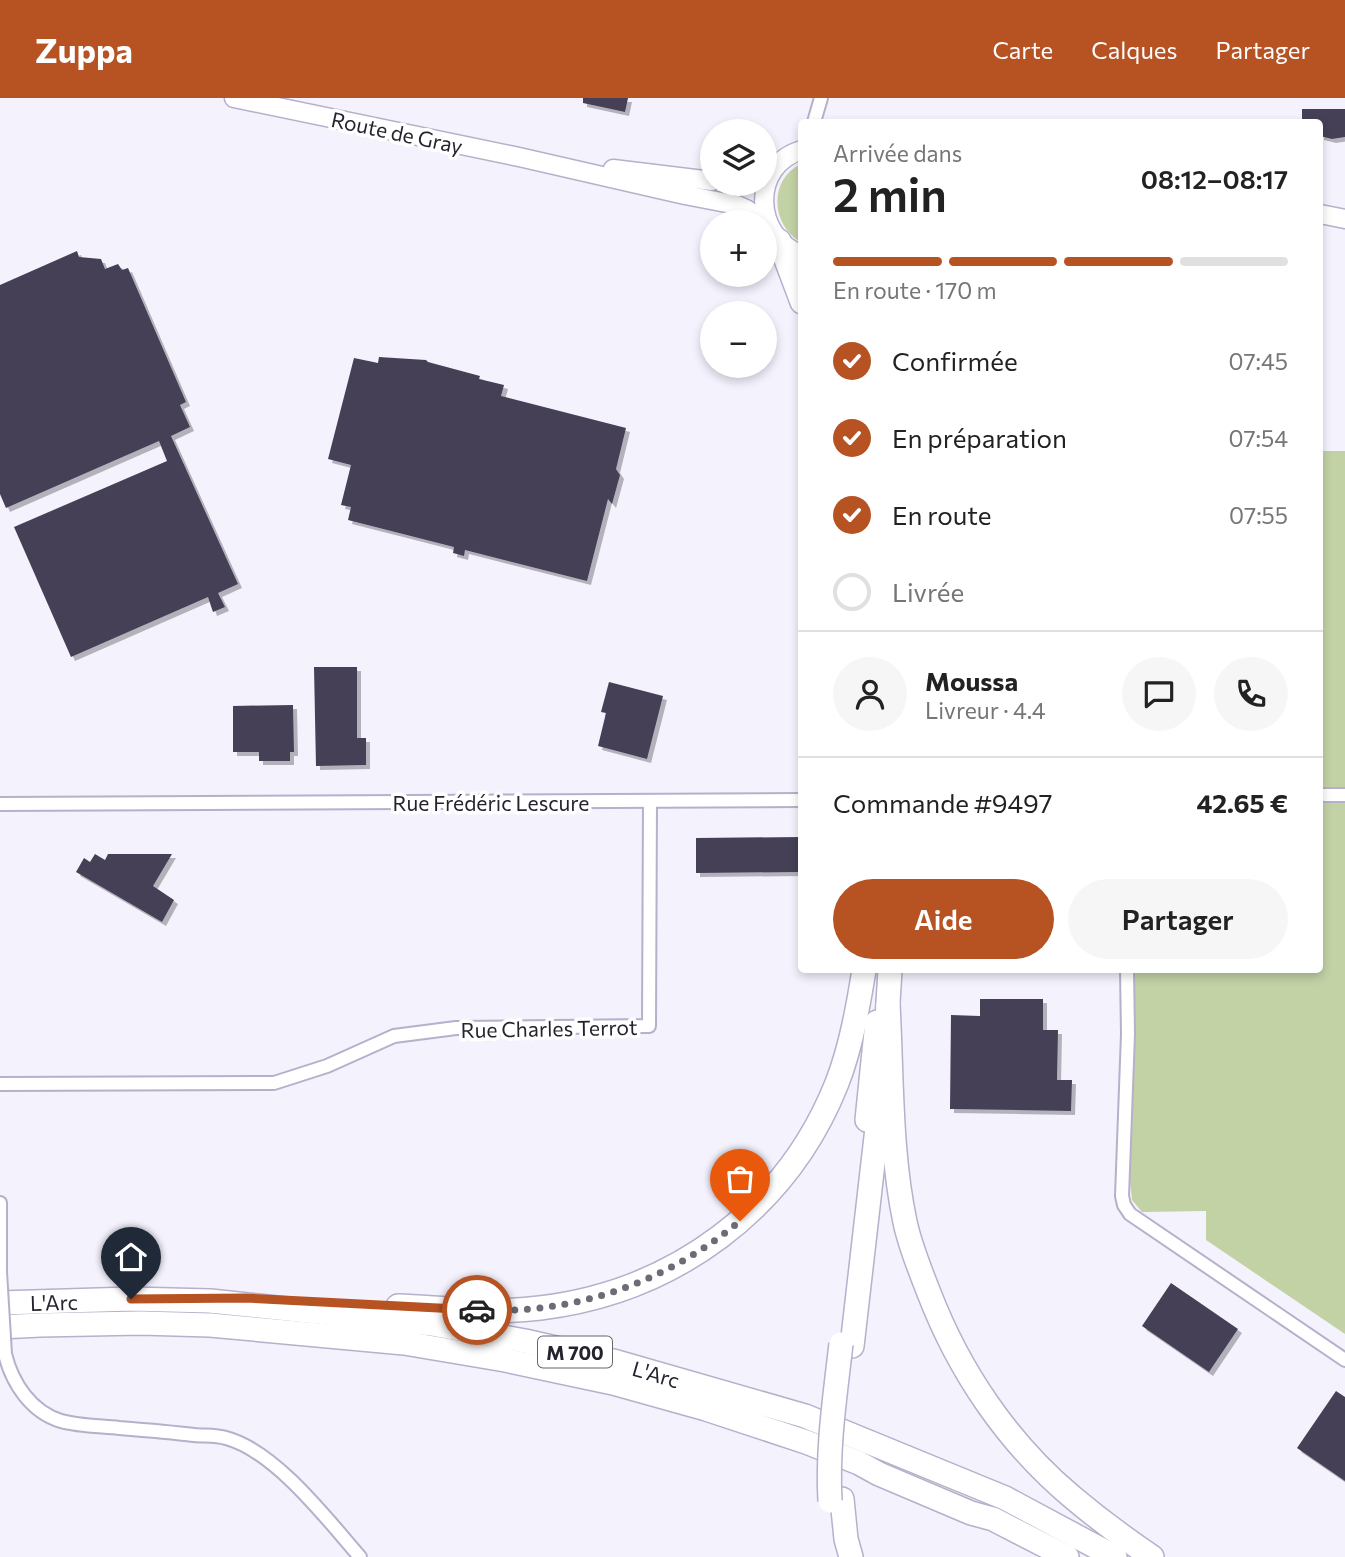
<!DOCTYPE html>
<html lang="fr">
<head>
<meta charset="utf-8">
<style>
  :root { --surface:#fff; --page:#f6f6f6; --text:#222; --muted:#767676; --line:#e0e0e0; --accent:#b75223 }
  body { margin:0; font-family:Commissioner,sans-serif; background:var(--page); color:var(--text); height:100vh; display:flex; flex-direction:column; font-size:26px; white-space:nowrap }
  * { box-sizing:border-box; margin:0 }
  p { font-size:23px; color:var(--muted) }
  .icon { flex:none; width:38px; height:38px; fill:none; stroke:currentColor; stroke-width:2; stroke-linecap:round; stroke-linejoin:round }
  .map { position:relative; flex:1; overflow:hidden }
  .details { position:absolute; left:798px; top:21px; width:525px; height:854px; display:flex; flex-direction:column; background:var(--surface); border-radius:7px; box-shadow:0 4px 10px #0003 }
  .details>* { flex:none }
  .tools { position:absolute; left:700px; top:21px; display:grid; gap:14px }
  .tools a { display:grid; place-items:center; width:77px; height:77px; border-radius:50%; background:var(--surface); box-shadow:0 4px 10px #0003; font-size:35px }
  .pin { position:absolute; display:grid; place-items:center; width:60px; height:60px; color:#fff; margin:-72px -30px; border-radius:50% 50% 50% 0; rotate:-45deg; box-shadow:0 0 7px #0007 }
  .pin .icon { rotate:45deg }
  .courier { position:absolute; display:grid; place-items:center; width:70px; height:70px; margin:-35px; border:5px solid #b75223; border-radius:50%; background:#fff; color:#222; box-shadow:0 2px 9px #0007 }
  .headline em { font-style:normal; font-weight:600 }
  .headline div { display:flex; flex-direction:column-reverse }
  .headline { display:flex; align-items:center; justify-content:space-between; height:119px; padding:0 35px }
  h1 { font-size:46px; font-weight:600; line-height:52px }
  .bar { display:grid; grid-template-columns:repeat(4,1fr); gap:10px 7px; align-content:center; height:84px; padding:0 35px }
  .bar i { height:9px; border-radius:5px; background:var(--line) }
  .bar .on { background:var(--accent) }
  .bar p { grid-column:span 4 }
  .line { display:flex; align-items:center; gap:18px; padding:0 35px; border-top:2px solid var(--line) }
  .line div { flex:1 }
  .round { display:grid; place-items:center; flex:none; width:74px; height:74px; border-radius:37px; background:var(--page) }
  ol { padding:0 35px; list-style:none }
  li { display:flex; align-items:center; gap:21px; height:77px }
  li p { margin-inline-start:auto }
  li .icon { padding:7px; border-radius:50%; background:var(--accent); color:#fff; stroke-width:4 }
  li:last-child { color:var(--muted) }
  li i { width:38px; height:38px; border:4px solid var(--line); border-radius:50% }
  .button { display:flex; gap:14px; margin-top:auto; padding:14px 35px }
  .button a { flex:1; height:80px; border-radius:42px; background:var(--accent); color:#fff; font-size:28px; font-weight:600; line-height:80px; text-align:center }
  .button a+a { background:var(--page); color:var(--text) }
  header { display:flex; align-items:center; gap:42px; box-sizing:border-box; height:98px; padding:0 35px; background:var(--accent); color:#fff }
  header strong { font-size:33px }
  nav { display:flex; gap:38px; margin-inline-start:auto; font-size:24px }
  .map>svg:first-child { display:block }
  .green { fill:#c2d2a5 }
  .building { fill:#453f56; filter:url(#shadow) }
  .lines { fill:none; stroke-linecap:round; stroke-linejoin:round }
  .street-casing { stroke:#b6b0cb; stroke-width:16 }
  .secondary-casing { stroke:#b6b0cb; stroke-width:21 }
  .highway-casing { stroke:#b6b0cb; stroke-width:26 }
  .street { stroke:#fff; stroke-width:12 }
  .secondary { stroke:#fff; stroke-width:18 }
  .highway { stroke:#fff; stroke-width:23 }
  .street-bridge-casing { stroke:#b6b0cb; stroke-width:16; stroke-linecap:butt }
  .highway-bridge-casing { stroke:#b6b0cb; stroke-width:26; stroke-linecap:butt }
  .street-bridge { stroke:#fff; stroke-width:12 }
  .highway-bridge { stroke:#fff; stroke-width:23 }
  .done { stroke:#6e6b76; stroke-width:7; stroke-dasharray:0 12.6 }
  .route { stroke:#b75223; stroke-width:9 }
  .labels { text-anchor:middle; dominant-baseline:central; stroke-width:7; stroke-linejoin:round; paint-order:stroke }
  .shield { fill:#fff; stroke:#67656d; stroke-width:2 }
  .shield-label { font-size:19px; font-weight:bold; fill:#26232e }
  .street-label { font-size:21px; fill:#26232e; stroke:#fff }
</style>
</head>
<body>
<header>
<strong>Zuppa</strong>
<nav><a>Carte</a><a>Calques</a><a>Partager</a></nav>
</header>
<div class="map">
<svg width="1345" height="1459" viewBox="0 0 1345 1459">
  <defs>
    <filter id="shadow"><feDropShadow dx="4" dy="4" stdDeviation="0" flood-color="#0004"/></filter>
  </defs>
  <rect width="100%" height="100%" fill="#f4f2fd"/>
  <g class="green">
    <path d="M 801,66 L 801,144 C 771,128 768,81 801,66 Z"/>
    <polygon points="1320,353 1345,353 1345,1236 1206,1142 1206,1113 1142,1114 1132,1102 1130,1084 1132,872 1320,872"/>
  </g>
  <g class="building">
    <polygon points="583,0 628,0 625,14 583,5"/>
    <polygon points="1302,11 1345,11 1345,39 1332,41 1320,38 1320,24 1307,24 1305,21 1302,21"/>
    <polygon points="77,153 79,159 101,161 105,171 118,166 122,172 128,170 186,304 180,307 190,329 171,338 238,486 218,495 225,509 213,514 208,499 71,559 14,429 167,363 159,343 6,410 0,396 0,187"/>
    <polygon points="379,259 426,262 428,264 480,278 479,281 504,287 501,298 626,330 616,371 620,377 612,406 608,401 587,483 465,452 464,458 453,455 454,449 348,422 351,409 341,407 351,367 328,361 354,260 378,265"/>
    <polygon points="314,569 357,569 357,640 366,640 366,667 316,668"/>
    <polygon points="609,584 663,598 647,661 598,648 606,615 601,614"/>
    <polygon points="293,607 294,654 290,654 290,663 259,663 259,654 233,654 233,608"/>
    <polygon points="802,739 802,774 696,775 696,740"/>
    <polygon points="95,756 105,762 108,756 172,756 153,788 174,802 162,824 76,774 84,760 90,764"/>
    <polygon points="980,901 1043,901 1043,932 1058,932 1057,982 1072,982 1071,1013 950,1011 951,917 980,918"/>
    <polygon points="1171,1185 1238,1231 1209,1274 1142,1228"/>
    <polygon points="1336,1293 1345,1299 1345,1383 1297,1350"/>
  </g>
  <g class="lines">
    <defs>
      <g id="street">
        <polyline points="814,24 821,0"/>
        <polyline points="1320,697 1345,697"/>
        <polyline points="0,706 802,702"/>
        <polyline points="1127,872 1128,936 1122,1098 1124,1107 1130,1116 1345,1262"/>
        <polyline points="0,986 274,985 327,968 394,938 456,930 649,928 650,703"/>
        <polyline points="0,1105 0,1174"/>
        <path d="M 5,1256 C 12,1285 31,1314 61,1323 C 79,1328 100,1328 119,1330 C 144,1332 169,1334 194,1337 C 204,1338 216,1337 226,1340 C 275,1353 327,1421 360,1459"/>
      </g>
      <g id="secondary">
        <polyline points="234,0 519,59 685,97 737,107 746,111 765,124"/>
        <path d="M 802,52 C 750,67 753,139 802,157"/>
        <polyline points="613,71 712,83"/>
        <polyline points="1320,116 1345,121"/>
      </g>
      <g id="highway">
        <polyline points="779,143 802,204"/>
        <path d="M 888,906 C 892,979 890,1053 905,1124 C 910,1148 920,1172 929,1195 C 959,1273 1007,1344 1071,1398 C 1097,1420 1124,1440 1152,1459"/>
        <polyline points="887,921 890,872"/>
        <polyline points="867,1022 877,924"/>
        <path id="s1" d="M 0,1205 L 131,1201 L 210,1203 L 432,1226 L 525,1243 L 617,1264 L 805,1318 L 1005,1400 L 1115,1459"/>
        <path d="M 398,1208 C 445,1210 493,1216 540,1210 C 674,1194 787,1111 837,985 C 851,949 858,909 864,872"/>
        <polyline points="0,1229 40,1227 141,1225 210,1227 404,1245 505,1262 613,1285 706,1311 806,1344 859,1365 879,1376 971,1415 993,1421 1067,1459"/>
        <polyline points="852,1248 880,1004"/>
        <polyline points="842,1401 846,1441 851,1459"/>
      </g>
    </defs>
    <use href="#street" class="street-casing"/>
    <use href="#secondary" class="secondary-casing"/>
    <use href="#highway" class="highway-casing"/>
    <use href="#street" class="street"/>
    <use href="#secondary" class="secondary"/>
    <use href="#highway" class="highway"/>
    <defs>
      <polyline id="street-bridge" points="0,1174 5,1256"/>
      <path id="highway-bridge" d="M 830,1403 C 827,1351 835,1298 841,1246"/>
    </defs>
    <use href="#street-bridge" class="street-bridge-casing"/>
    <use href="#highway-bridge" class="highway-bridge-casing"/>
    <use href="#street-bridge" class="street-bridge"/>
    <use href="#highway-bridge" class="highway-bridge"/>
  </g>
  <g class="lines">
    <path class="done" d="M 477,1212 C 573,1217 666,1185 740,1123"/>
    <polyline class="route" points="131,1201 246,1200 477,1212"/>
  </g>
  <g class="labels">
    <rect class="shield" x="538" y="1238.5" width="74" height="31" rx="5"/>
    <g class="shield-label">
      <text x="575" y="1254">M 700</text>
    </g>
    <g class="street-label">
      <text transform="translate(397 34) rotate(12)">Route de Gray</text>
      <text x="491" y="704">Rue Frédéric Lescure</text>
      <text transform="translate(549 930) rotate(-1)">Rue Charles Terrot</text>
      <text stroke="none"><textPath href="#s1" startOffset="54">L'Arc</textPath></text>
      <text stroke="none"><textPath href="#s1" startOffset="663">L'Arc</textPath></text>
    </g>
  </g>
</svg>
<div class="tools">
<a><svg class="icon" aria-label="layers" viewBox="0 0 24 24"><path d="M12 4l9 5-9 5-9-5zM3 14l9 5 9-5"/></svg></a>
<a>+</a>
<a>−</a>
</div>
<div class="pin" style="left:740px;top:1123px;background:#ea580c"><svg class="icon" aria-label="bag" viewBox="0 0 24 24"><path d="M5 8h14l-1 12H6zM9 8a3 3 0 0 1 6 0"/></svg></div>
<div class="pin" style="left:131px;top:1201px;background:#1f2937"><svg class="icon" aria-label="home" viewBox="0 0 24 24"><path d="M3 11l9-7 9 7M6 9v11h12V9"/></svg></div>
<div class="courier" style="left:477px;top:1212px"><svg class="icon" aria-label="car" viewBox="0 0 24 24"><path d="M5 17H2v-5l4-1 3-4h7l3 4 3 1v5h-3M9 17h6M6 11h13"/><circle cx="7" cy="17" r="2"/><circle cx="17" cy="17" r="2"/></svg></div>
<section class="details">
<div class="headline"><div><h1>2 min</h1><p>Arrivée dans</p></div><em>08:12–08:17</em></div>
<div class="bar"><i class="on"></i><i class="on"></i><i class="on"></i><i></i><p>En route · 170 m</p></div>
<ol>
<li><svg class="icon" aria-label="check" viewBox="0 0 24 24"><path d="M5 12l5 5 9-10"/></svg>Confirmée<p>07:45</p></li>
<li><svg class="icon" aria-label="check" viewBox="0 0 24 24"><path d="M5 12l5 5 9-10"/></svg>En préparation<p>07:54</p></li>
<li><svg class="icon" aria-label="check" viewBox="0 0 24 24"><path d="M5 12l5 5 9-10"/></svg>En route<p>07:55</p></li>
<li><i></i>Livrée</li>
</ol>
<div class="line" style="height:126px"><a class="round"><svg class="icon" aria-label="person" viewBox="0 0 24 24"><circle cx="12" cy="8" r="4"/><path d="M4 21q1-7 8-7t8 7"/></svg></a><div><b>Moussa</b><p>Livreur · 4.4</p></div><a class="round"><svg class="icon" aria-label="chat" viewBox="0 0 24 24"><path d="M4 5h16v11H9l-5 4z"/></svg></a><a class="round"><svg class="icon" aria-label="phone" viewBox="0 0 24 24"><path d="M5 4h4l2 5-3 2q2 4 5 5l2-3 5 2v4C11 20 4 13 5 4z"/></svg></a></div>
<div class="line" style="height:91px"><div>Commande #9497</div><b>42.65 €</b></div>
<div class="button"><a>Aide</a><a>Partager</a></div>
</section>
</div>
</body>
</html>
